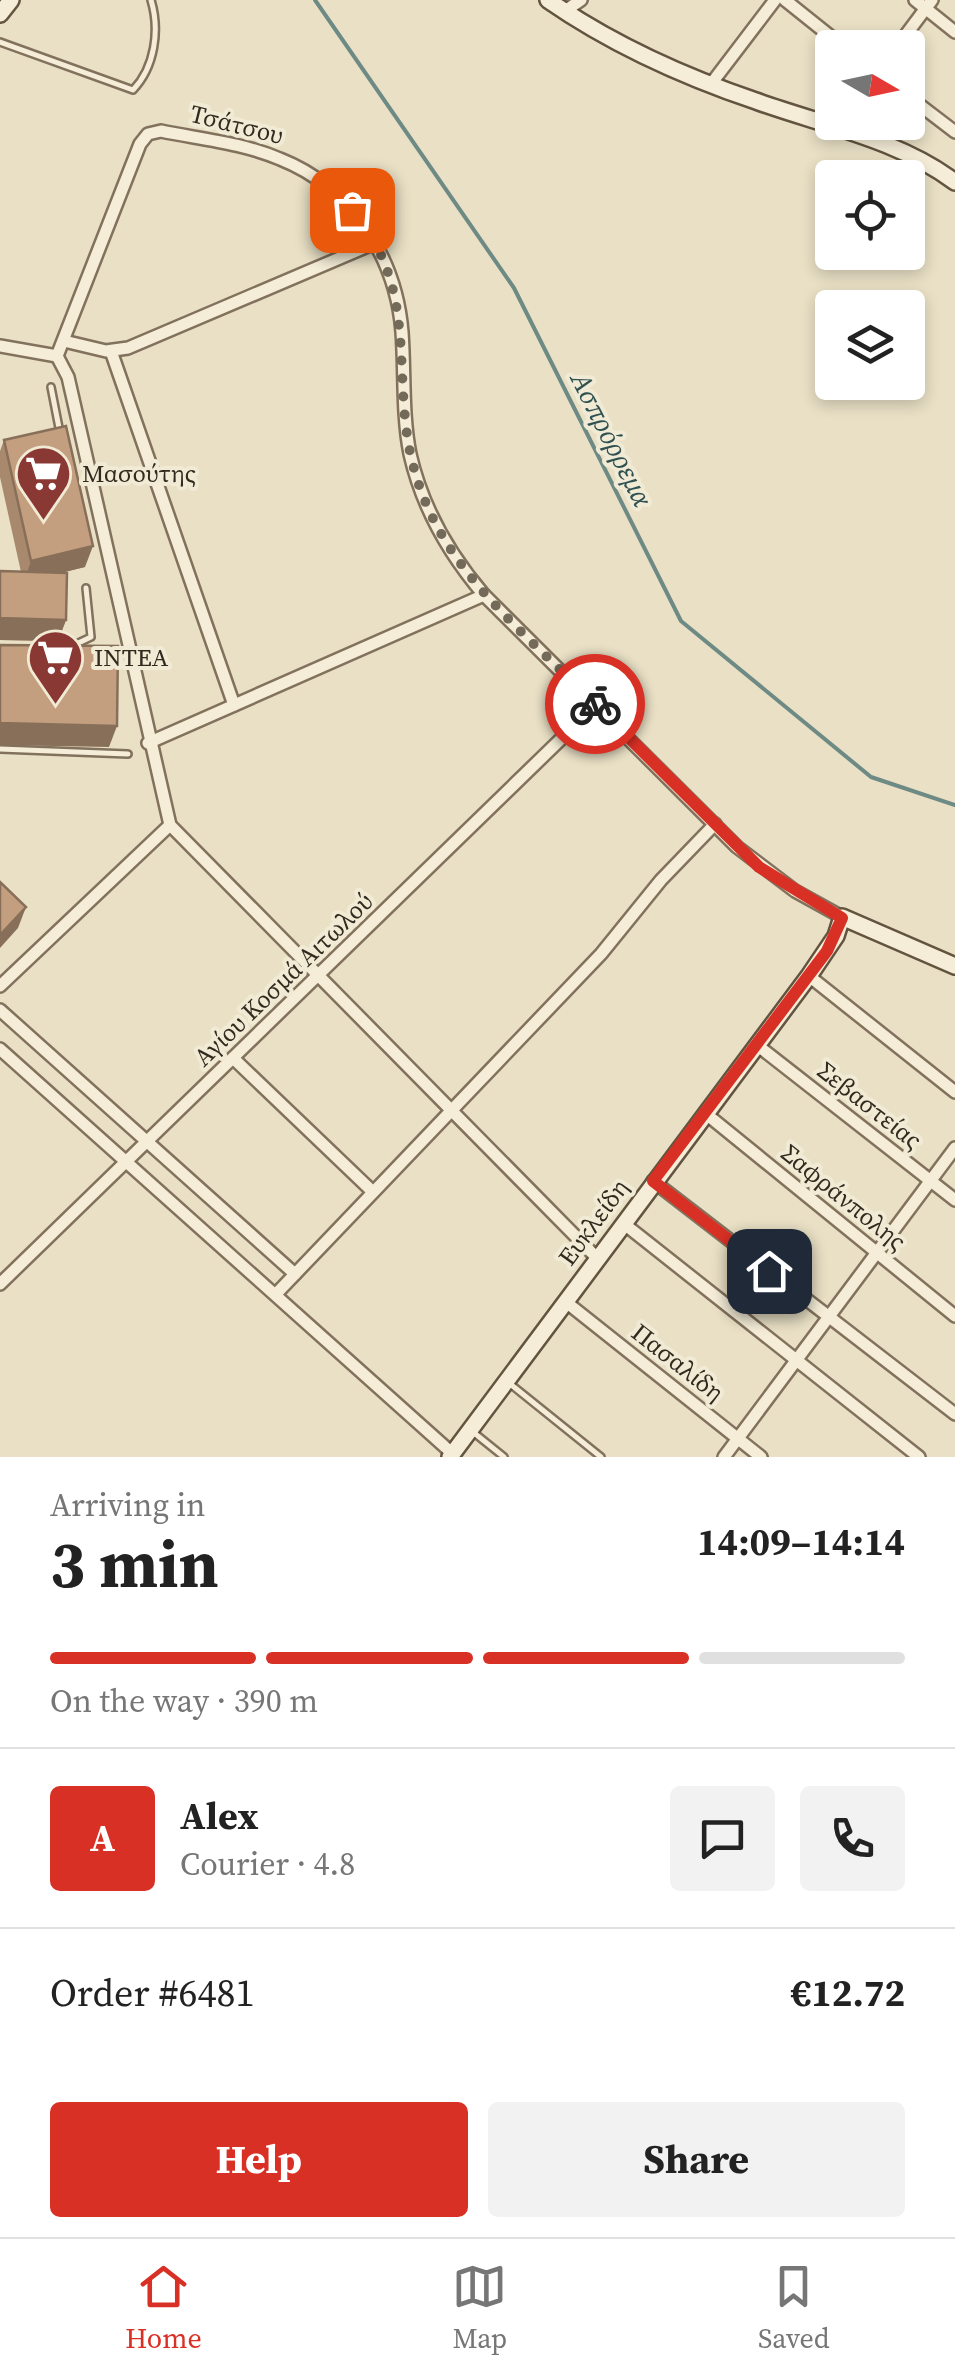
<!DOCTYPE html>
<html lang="en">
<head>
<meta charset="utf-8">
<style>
  :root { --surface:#fff; --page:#f2f2f2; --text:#222; --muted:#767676; --line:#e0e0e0; --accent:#d93025 }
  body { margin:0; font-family:"Source Serif 4",serif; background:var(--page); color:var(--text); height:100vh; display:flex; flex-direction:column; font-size:38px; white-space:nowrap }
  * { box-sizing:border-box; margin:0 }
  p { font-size:32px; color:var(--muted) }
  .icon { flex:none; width:55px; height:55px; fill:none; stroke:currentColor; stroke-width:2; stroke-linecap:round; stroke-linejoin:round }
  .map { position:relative; height:1457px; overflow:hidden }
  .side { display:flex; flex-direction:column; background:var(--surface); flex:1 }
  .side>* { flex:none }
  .needle { width:65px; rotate:99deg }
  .controls { position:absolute; left:815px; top:30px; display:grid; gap:20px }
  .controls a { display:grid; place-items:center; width:110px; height:110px; border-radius:10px; background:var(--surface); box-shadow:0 5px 15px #0003; font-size:50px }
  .pin { position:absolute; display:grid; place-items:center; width:85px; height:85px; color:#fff; margin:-42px; border-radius:20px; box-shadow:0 5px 15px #0006 }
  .courier { position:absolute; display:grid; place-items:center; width:100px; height:100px; margin:-50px; border:8px solid #d93025; border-radius:50%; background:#fff; color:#222; box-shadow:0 2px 12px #0007 }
  .head em { font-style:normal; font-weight:700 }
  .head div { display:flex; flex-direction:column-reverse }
  .head { display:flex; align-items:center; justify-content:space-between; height:170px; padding:0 50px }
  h1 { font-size:65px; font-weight:700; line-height:75px }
  .bar { display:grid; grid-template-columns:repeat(4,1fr); gap:15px 10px; align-content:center; height:120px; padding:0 50px }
  .bar i { height:12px; border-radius:8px; background:var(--line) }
  .bar .selected { background:var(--accent) }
  .bar p { grid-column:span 4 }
  .line { display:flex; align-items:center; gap:25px; padding:0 50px; border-top:2px solid var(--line) }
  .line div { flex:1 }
  .round { display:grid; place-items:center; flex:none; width:105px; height:105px; border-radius:10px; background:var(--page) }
  .button { display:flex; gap:20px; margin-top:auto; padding:20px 50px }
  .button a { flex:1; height:115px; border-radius:10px; background:var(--accent); color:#fff; font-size:40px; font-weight:700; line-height:115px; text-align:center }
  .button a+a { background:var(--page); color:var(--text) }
  .menu { display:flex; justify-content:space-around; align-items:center; height:140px; border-top:2px solid var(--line); background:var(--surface); font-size:28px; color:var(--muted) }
  .menu a { display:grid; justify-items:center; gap:5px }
  .menu .selected { color:var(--accent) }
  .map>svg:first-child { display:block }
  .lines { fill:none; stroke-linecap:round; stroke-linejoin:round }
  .stream { stroke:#6e8a84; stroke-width:4 }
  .lane-casing { stroke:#82725d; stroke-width:10 }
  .street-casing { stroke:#82725d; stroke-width:16 }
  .secondary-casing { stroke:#635440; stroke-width:20 }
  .lane { stroke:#f5edd7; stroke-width:5 }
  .street { stroke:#f5edd7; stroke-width:11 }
  .secondary { stroke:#f5edd7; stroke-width:15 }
  .wall { fill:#a8896d }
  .shaded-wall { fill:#886f59 }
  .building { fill:#c39f7f; stroke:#886f59; stroke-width:2.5 }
  .done { stroke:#736a59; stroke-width:10; stroke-dasharray:0 18 }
  .route { stroke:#d93025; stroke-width:12 }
  .labels { text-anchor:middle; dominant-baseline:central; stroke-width:8; stroke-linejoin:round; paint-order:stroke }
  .street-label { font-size:25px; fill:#332a1f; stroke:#f1ead4 }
  .poi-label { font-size:25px; fill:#332a1f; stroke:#f1ead4; text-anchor:start }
  .water-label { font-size:28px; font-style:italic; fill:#305151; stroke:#f1ead4 }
</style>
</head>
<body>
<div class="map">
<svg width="955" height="1457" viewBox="0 0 955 1457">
  <rect width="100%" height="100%" fill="#e9e0c5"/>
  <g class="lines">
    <polyline class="stream" points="315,0 514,288 681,621 871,777 955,805"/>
    <defs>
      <g id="lane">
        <path d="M 0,42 L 133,90 C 155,67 160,30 151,0"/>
        <polyline points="51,387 60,433"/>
        <polyline points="72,646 91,637 86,588"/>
        <polyline points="0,749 128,754"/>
        <polyline points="509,1383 601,1457"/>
        <polyline points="473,1432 504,1457"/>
      </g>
      <g id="street">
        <polyline points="785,0 845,48"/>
        <polyline points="915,0 955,32"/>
        <polyline points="565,11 581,0"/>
        <polyline points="896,48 932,0"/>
        <polyline points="711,84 775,0"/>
        <polyline points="908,96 955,132"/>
        <polyline points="64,341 106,351 128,348 375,243"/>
        <path d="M 0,346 L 57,356 L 140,144 L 148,134 L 161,131 C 200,139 243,143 280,159 C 351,187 396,257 402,332 C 405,372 402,414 410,454 C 422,507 449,554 484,595 L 737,847 L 795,891 L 842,917"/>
        <polyline points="111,351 234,705"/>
        <polyline points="57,356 68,377 170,825 597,1258"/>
        <polyline points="148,743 484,595"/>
        <polyline points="809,976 955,1092"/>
        <polyline points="0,986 170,825"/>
        <polyline points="0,1010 295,1274"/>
        <polyline points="757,1045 955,1200"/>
        <polyline points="0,1049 453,1454"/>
        <polyline points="233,1058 373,1192"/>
        <polyline points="705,1113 955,1316"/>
        <polyline points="653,1181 955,1414"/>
        <polyline points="623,1223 919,1457"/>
        <polyline points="0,1284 596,705"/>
        <polyline points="276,1294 601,954 661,880 715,824"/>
        <polyline points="566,1302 761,1457"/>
        <polyline points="724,1457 955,1148"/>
      </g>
      <g id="secondary">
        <path d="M 548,0 C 610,43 685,77 756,101 C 822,125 898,139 955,182"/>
        <polyline points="0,14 11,0"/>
        <polyline points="450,1457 809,976 836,936 842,917 955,966"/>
      </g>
    </defs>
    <use href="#lane" class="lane-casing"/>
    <use href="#street" class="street-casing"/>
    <use href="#secondary" class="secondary-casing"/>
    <use href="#lane" class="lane"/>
    <use href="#street" class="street"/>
    <use href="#secondary" class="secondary"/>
  </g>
  <polygon class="wall" points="4,440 85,567 60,573 66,620 58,641 0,640 0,571 21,572 0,477 0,451"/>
  <g class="shaded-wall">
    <polygon points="93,546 85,567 24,582 31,561"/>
    <polygon points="0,618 66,620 58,641 0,640"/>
    <polygon points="0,723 117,726 109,747 0,745"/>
    <polygon points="26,907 18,928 0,948 0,935"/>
  </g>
  <g class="building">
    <polygon points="66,426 93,546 31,561 4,440"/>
    <polygon points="0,571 67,573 66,620 0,618"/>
    <polygon points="0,645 118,646 117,726 0,723"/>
    <polygon points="0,882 26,907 0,935"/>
  </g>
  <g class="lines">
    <path class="done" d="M 352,210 C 423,293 388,379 415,472 C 443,572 525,632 595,704"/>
    <polyline class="route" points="595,704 759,867 842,918 827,951 653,1181 769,1271"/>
  </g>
  <defs>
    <symbol id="supermarket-pin" viewBox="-11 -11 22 30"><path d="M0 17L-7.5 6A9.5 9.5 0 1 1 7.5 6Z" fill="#8a3834" stroke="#f1ead4"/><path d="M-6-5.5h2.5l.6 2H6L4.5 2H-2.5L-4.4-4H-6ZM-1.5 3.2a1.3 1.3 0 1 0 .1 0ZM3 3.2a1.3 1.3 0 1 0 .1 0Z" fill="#fff"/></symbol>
  </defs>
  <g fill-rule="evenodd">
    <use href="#supermarket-pin" x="12" y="442" width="63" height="86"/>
    <use href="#supermarket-pin" x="24" y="626" width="63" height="86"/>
  </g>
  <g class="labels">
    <g class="street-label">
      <text transform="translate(237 124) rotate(14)">Τσάτσου</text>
      <text transform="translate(283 979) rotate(-44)">Αγίου Κοσμά Αιτωλού</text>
      <text transform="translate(870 1105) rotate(38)">Σεβαστείας</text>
      <text transform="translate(844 1197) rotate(39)">Σαφράνπολης</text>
      <text transform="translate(593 1222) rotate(-54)">Ευκλείδη</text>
      <text transform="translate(678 1362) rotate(38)">Πασαλίδη</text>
    </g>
    <g class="poi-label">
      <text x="82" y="473">Μασούτης</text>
      <text x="94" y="657">INTEA</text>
    </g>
    <g class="water-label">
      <text transform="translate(612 439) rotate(63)">Ασπρόρρεμα</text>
    </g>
  </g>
</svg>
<div class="controls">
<a><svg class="needle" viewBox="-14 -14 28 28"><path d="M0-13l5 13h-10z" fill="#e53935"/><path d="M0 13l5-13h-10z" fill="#767676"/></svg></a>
<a><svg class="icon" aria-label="locate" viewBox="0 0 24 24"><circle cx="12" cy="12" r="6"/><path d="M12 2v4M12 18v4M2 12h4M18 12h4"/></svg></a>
<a><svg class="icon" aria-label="layers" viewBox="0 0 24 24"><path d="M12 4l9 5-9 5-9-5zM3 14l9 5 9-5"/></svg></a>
</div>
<div class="pin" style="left:352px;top:210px;background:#ea580c"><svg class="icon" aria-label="bag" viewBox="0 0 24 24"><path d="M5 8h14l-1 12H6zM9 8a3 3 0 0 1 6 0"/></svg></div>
<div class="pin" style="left:769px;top:1271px;background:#1f2937"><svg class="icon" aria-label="home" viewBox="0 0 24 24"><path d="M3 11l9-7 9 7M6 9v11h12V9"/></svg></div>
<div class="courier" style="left:595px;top:704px"><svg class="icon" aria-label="bike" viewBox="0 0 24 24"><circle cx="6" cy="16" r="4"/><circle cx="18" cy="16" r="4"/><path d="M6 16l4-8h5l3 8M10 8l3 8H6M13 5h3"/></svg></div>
</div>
<section class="side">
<div class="head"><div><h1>3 min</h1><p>Arriving in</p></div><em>14:09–14:14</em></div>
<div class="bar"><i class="selected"></i><i class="selected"></i><i class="selected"></i><i></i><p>On the way · 390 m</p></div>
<div class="line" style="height:180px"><b class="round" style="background:var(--accent);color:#fff">A</b><div><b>Alex</b><p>Courier · 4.8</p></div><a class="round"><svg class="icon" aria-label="chat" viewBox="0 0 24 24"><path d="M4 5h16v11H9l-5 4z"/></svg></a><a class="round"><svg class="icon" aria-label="phone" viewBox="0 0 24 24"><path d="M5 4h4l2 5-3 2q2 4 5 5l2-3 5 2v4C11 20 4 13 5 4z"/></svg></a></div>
<div class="line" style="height:130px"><div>Order #6481</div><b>€12.72</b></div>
<div class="button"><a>Help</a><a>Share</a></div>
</section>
<nav class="menu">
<a class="selected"><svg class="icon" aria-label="home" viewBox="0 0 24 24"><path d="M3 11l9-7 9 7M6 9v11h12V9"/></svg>Home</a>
<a><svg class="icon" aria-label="map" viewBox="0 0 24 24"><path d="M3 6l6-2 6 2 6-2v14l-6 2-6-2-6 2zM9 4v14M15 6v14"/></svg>Map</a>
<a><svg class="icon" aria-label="saved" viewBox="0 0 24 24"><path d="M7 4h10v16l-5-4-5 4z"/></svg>Saved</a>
</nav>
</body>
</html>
